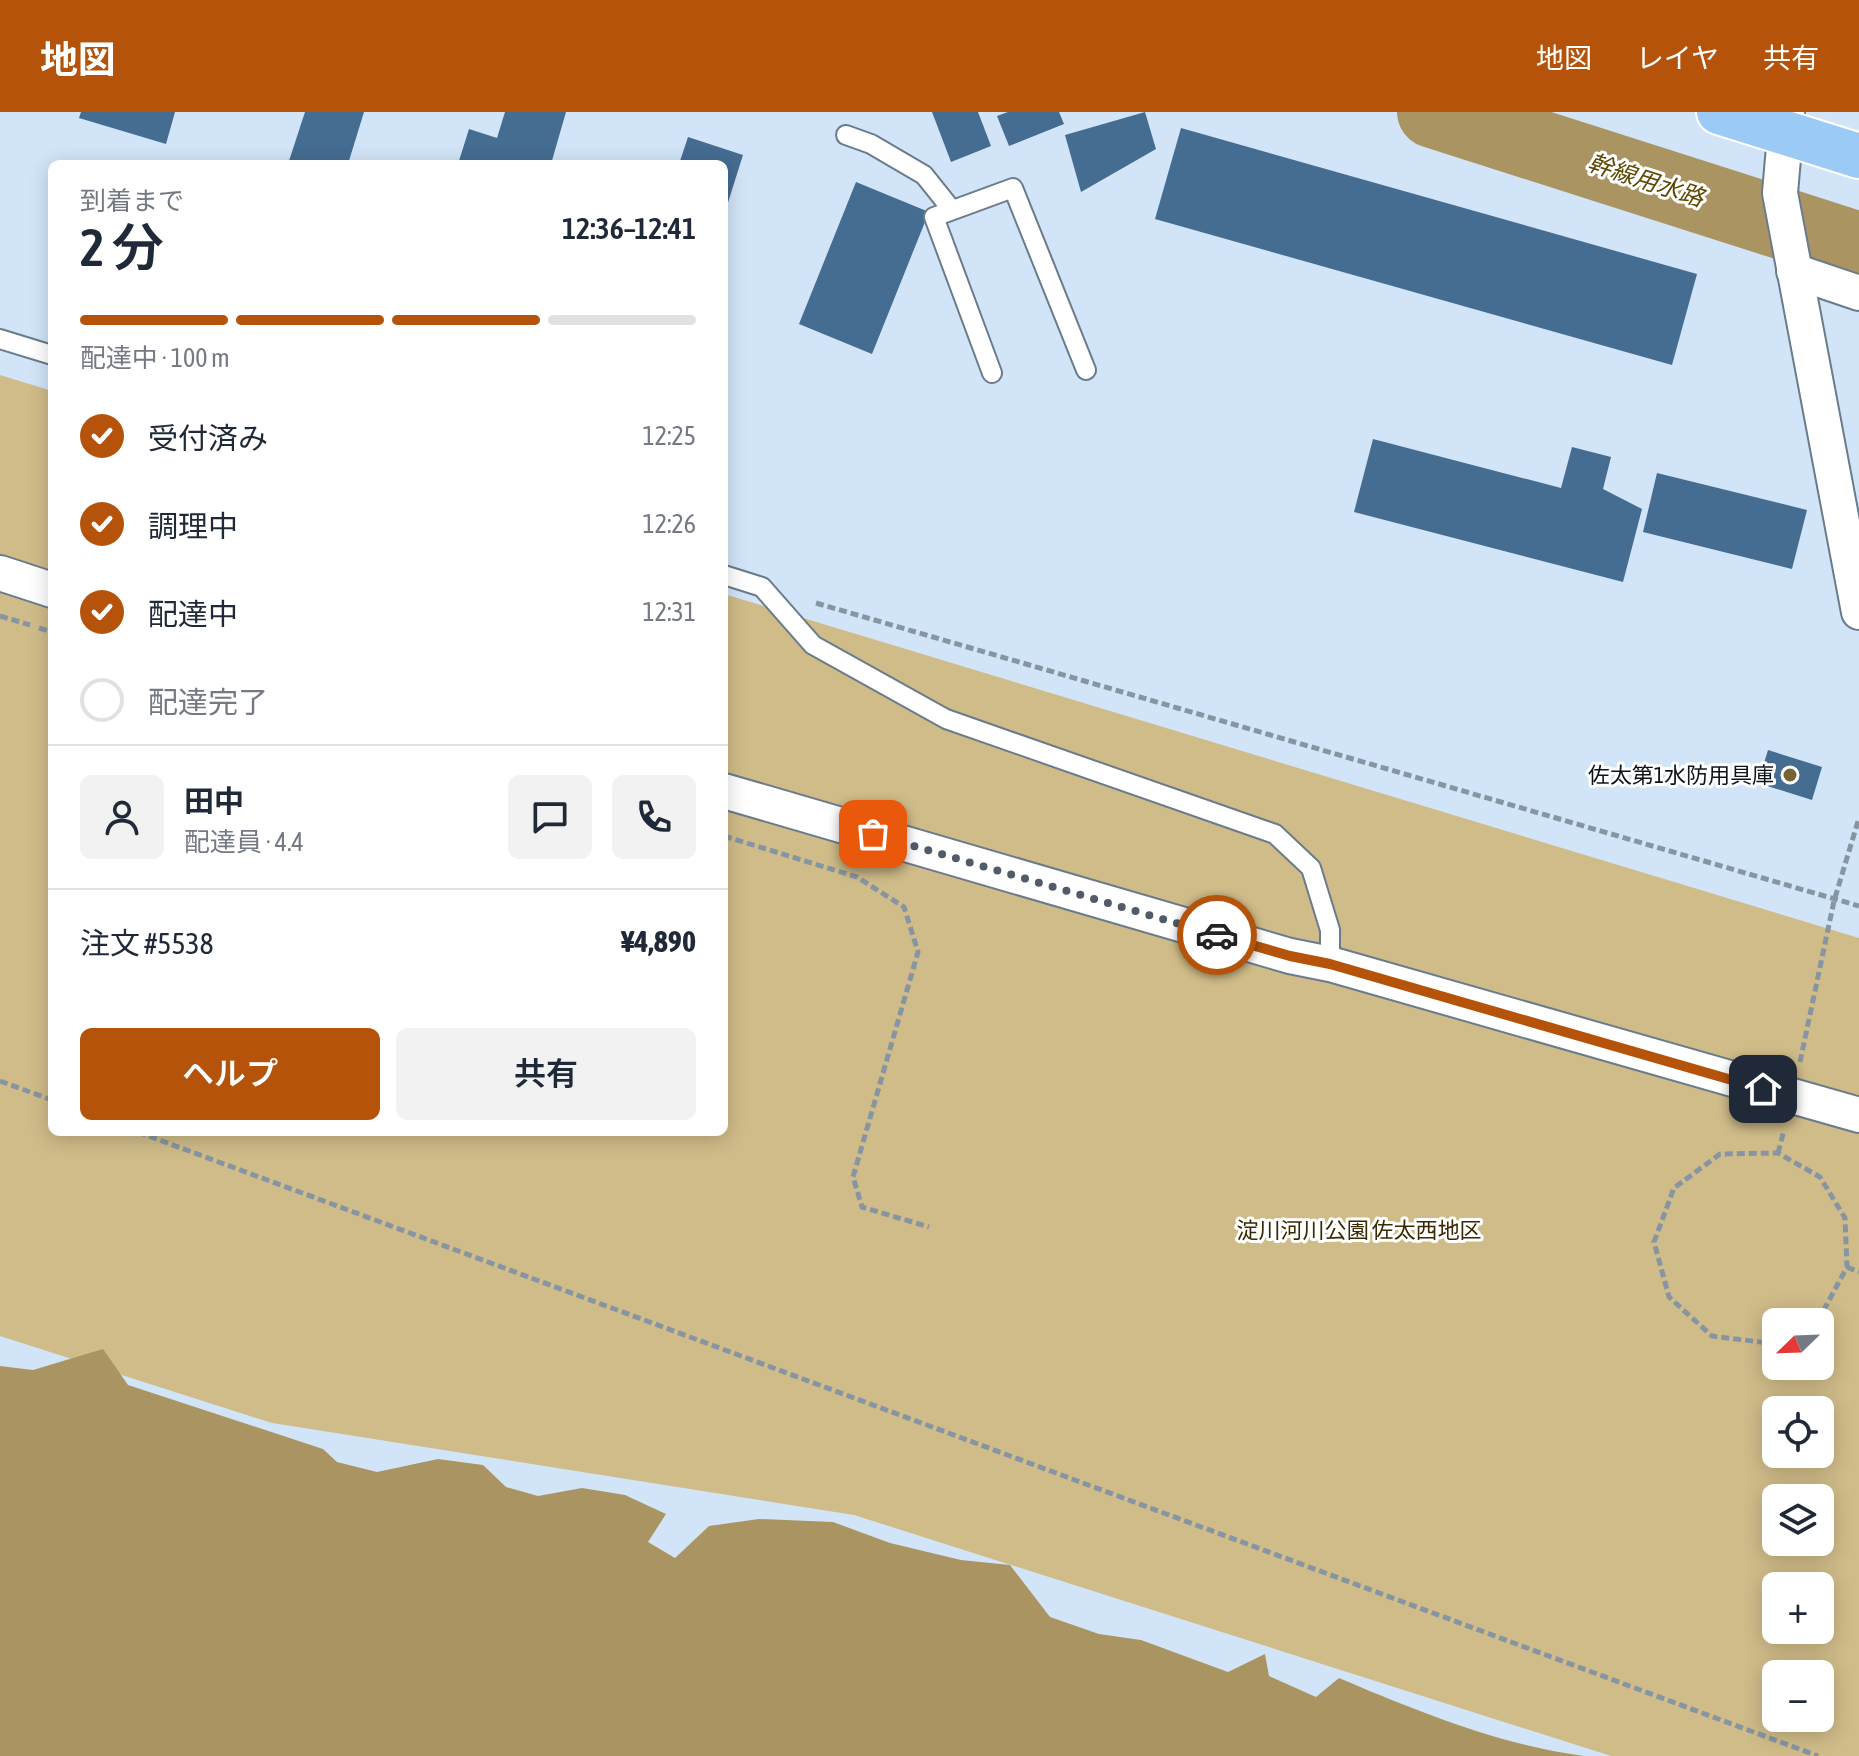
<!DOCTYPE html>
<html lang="ja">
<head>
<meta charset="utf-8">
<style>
  :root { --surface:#fff; --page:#f2f2f3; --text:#1f2937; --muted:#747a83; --line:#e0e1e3; --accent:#b45309 }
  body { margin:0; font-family:"Asap Condensed","Noto Sans JP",sans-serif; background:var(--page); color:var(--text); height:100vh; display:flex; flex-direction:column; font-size:30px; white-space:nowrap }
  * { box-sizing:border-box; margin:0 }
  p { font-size:26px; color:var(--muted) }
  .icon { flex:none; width:44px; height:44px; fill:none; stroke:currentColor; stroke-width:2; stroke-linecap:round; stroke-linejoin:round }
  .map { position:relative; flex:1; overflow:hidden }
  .sheet { position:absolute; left:48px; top:48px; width:680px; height:976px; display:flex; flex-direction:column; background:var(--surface); border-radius:12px; box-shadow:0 4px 20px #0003 }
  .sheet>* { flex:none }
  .needle { width:52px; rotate:247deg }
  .controls { position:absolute; left:1762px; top:1196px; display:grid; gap:16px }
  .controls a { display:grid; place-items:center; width:72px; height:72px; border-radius:12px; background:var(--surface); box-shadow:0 4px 20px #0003; font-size:40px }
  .pin { position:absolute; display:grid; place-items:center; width:68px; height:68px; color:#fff; margin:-34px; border-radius:16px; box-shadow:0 4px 12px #0006 }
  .courier { position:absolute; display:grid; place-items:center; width:80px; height:80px; margin:-40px; border:6px solid #b45309; border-radius:50%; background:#fff; color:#222; box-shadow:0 2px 10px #0007 }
  .head em { font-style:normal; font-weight:600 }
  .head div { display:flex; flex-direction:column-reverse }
  .head { display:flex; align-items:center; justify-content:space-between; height:136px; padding:0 32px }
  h1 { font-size:52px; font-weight:600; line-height:60px }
  .bar { display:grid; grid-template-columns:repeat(4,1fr); gap:12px 8px; align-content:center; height:96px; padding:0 32px }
  .bar i { height:10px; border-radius:6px; background:var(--line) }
  .bar .selected { background:var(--accent) }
  .bar p { grid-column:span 4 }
  .line { display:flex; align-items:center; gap:20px; padding:0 32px; border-top:2px solid var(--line) }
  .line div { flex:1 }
  .round { display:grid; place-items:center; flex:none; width:84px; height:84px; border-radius:12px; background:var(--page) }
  ol { padding:0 32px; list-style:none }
  li { display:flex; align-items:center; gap:24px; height:88px }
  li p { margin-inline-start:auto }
  li .icon { padding:8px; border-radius:50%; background:var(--accent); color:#fff; stroke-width:4 }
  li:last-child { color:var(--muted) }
  li i { width:44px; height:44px; border:4px solid var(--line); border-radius:50% }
  .primary-button { display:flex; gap:16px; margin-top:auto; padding:16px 32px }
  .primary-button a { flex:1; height:92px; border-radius:12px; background:var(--accent); color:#fff; font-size:32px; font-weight:600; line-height:92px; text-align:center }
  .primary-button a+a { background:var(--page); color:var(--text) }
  header { display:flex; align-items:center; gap:48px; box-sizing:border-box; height:112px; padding:0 40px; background:var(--accent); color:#fff }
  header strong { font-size:38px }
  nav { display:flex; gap:44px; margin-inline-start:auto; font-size:28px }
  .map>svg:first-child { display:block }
  .green { fill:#d0bc89; fill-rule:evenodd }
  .water { fill:#aa9562 }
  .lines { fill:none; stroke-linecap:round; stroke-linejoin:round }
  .river { stroke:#aa9562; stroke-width:72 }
  .building { fill:#456c91 }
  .service-casing { stroke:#6a7b8c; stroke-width:22 }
  .minor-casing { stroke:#6a7b8c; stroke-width:38 }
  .trunk-casing { stroke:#fff; stroke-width:48 }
  .path { stroke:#8795a3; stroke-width:5; stroke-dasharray:8 4; stroke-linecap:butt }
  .service { stroke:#fff; stroke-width:18 }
  .minor { stroke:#fff; stroke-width:34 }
  .trunk { stroke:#9ccaf6; stroke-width:44 }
  .done { stroke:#525c68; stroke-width:8; stroke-dasharray:0 14.4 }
  .route { stroke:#b45309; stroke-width:10 }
  .poi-dot { fill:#766332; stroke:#fff; stroke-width:3 }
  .labels { text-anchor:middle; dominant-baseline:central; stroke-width:6; stroke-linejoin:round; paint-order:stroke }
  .poi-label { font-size:22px; fill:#0d131a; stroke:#fff; text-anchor:end }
  .park-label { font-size:22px; fill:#382900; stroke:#fff }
  .water-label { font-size:24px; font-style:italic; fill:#5d4803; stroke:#fff }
</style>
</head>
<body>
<header>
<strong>地図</strong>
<nav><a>地図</a><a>レイヤ</a><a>共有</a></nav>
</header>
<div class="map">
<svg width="1859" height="1644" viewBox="0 0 1859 1644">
  <rect width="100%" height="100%" fill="#d2e5f8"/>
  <path class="green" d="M 0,263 L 52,279 L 52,1020 L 724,1020 L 724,482 L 1859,826 L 1859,1644 L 1611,1644 L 854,1403 L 272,1311 L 0,1224 ZM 1776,1210 L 1820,1210 L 1820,1254 L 1776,1254 ZM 1776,1298 L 1820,1298 L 1820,1342 L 1776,1342 ZM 1776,1386 L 1820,1386 L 1820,1430 L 1776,1430 ZM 1776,1474 L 1820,1474 L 1820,1518 L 1776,1518 ZM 1776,1562 L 1820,1562 L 1820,1606 L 1776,1606 Z"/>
  <path class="water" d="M 103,1237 L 128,1273 L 323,1337 L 337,1350 L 377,1360 L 438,1347 L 483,1353 L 506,1375 L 538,1384 L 582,1376 L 625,1383 L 666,1402 L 648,1430 L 675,1446 L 709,1414 L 759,1407 L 833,1410 L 890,1431 L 961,1448 L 1010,1453 L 1050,1505 L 1099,1522 L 1141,1528 L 1228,1560 L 1265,1542 L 1269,1564 L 1316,1585 L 1339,1566 C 1414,1598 1503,1634 1584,1644 L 0,1644 L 0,1254 L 33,1258 Z"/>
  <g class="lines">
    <polyline class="river" points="1433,0 1859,136"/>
  </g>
  <g class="building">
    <polygon points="81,0 175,0 166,32 79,6"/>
    <polygon points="305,0 364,0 348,52 288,52"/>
    <polygon points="505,0 566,0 551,52 458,52 469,17 497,26"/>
    <polygon points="932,0 978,0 991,34 951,50"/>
    <polygon points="1008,0 1059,0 1064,12 1009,34 997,4"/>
    <polygon points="1145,0 1156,37 1081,80 1065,23"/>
    <polygon points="1181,16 1697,162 1672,253 1155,107"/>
    <polygon points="688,25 743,43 725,100 724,52 679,52"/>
    <polygon points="856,70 929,100 872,242 799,212"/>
    <polygon points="1373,327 1561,376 1572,335 1611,345 1603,377 1642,397 1623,470 1354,400"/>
    <polygon points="1657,361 1807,398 1792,457 1643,420"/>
    <polygon points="1768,638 1822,655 1812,688 1758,671"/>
  </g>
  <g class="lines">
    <defs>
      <g id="service">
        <polyline points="846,23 871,32 924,63 952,98"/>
        <polyline points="0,227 52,243"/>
        <polyline points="992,261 934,105 1013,76 1086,258"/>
        <polyline points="724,463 762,475 813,533 946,607 1275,722 1311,756 1330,818 1330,852"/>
      </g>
      <g id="minor">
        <polyline points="1787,0 1780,81 1859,500"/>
        <polyline points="1794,159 1859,181"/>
        <polyline points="0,461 52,478"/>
        <polyline points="724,679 1290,844 1330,852 1859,1003"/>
      </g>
      <polyline id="trunk" points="1719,0 1859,44"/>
    </defs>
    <use href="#service" class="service-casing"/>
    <use href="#minor" class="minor-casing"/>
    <use href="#trunk" class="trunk-casing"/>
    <g class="path">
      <polyline points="816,491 1859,794"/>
      <polyline points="0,504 30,513"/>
      <polyline points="39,516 52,520"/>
      <polyline points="724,724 857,765 904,795 918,840 853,1065 862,1095 929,1115"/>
      <polyline points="1800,950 1834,789 1859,706"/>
      <polyline points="0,969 52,988"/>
      <polyline points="138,1020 1818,1644"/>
      <polyline points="1778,1041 1784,1018"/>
      <polyline points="1847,1155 1859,1160"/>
      <polyline points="1776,1227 1768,1231 1712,1224 1669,1185 1654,1130 1674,1076 1720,1042 1778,1041 1820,1065 1845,1106 1847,1155 1820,1205 1810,1210"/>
    </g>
    <use href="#service" class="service"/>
    <use href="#minor" class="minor"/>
    <use href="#trunk" class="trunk"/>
  </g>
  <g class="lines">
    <polyline class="done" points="873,722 1217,823"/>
    <polyline class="route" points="1217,823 1290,844 1330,852 1763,977"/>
  </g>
  <circle class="poi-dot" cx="1790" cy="663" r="8"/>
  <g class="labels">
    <g class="poi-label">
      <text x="1774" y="663">佐太第1水防用具庫</text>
    </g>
    <g class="park-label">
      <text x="1359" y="1118">淀川河川公園 佐太西地区</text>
    </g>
    <g class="water-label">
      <text transform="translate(1646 68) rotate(18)">幹線用水路</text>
    </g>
  </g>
</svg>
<div class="controls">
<a><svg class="needle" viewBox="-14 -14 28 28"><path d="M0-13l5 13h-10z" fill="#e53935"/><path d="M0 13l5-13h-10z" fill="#747a83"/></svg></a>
<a><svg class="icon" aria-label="locate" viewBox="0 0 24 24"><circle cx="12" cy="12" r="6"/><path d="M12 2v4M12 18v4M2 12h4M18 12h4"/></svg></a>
<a><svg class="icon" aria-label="layers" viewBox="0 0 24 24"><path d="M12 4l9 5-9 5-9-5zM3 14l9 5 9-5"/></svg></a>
<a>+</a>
<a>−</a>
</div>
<div class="pin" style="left:873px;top:722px;background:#ea580c"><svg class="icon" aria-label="bag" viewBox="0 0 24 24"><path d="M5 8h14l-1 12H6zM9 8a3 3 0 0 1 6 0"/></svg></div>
<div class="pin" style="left:1763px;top:977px;background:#1f2937"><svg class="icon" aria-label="home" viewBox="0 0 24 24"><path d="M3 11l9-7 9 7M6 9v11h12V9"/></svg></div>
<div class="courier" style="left:1217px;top:823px"><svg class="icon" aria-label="car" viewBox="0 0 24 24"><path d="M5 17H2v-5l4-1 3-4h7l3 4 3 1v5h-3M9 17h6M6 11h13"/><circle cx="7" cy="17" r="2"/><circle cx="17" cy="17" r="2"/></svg></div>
<section class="sheet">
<div class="head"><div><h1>2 分</h1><p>到着まで</p></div><em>12:36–12:41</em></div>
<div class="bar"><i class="selected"></i><i class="selected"></i><i class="selected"></i><i></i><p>配達中 · 100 m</p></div>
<ol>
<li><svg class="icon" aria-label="check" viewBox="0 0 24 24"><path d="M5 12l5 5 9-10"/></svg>受付済み<p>12:25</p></li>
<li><svg class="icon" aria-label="check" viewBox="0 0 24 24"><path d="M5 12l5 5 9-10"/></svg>調理中<p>12:26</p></li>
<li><svg class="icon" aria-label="check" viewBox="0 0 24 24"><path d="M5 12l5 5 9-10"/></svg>配達中<p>12:31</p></li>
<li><i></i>配達完了</li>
</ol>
<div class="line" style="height:144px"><a class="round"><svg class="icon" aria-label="person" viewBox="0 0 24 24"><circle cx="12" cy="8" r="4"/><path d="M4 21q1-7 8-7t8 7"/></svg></a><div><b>田中</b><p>配達員 · 4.4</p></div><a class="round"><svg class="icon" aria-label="chat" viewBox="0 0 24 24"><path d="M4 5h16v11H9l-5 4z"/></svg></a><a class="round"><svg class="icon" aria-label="phone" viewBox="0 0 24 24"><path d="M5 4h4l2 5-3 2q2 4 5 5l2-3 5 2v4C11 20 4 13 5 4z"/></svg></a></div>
<div class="line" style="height:104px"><div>注文 #5538</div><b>¥4,890</b></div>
<div class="primary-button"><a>ヘルプ</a><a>共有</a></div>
</section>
</div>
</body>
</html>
